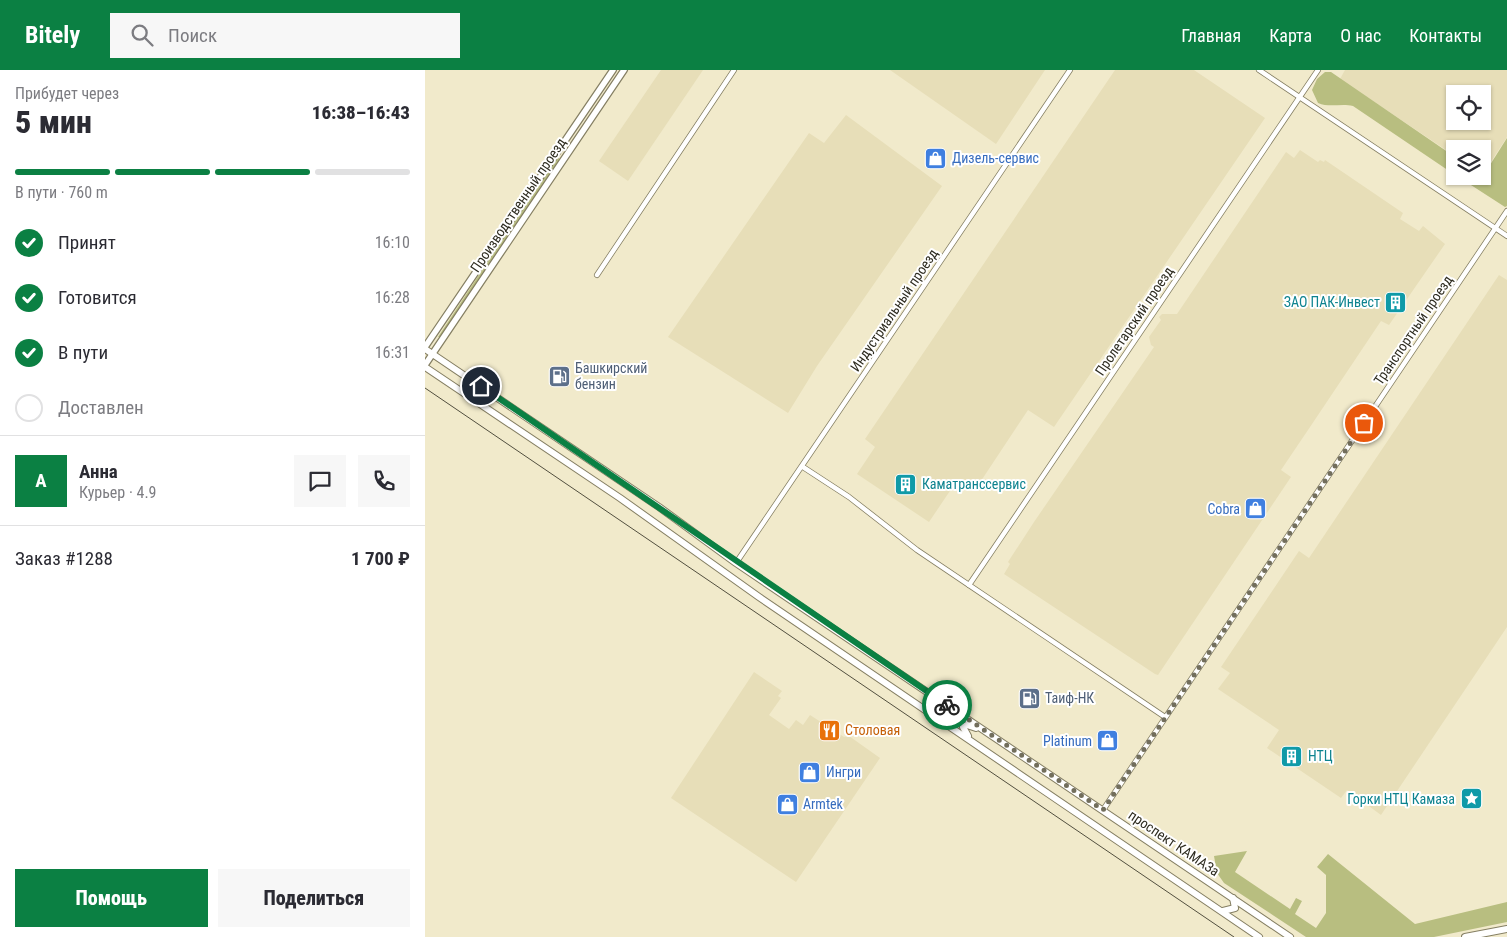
<!DOCTYPE html>
<html lang="ru">
<head>
<meta charset="utf-8">
<style>
  :root { --surface:#fff; --page:#f7f7f7; --text:#2b2b33; --muted:#7c7c81; --line:#e1e1e2; --accent:#0b8043 }
  body { margin:0; font-family:"Roboto Condensed",sans-serif; background:var(--page); color:var(--text); height:100vh; display:flex; flex-direction:column; font-size:19px; white-space:nowrap }
  * { box-sizing:border-box; margin:0 }
  p { font-size:16px; color:var(--muted) }
  .icon { flex:none; width:28px; height:28px; fill:none; stroke:currentColor; stroke-width:2; stroke-linecap:round; stroke-linejoin:round }
  .map { position:relative; flex:1; overflow:hidden }
  .side { display:flex; flex-direction:column; background:var(--surface); width:425px }
  .side>* { flex:none }
  .buttons { position:absolute; left:1021px; top:15px; display:grid; gap:10px }
  .buttons a { display:grid; place-items:center; width:45px; height:45px; border-radius:0px; background:var(--surface); box-shadow:0 1px 4px #0004; font-size:25px }
  .pin { position:absolute; display:grid; place-items:center; width:42px; height:42px; color:#fff; margin:-21px; border:2px solid #fff; border-radius:50%; box-shadow:0 1px 5px #0007 }
  .courier { position:absolute; display:grid; place-items:center; width:50px; height:50px; margin:-25px; border:4px solid #0b8043; border-radius:50%; background:#fff; color:#222; box-shadow:0 1px 6px #0007 }
  .head em { font-style:normal; font-weight:800 }
  .head div { display:flex; flex-direction:column-reverse }
  .head { display:flex; align-items:center; justify-content:space-between; height:85px; padding:0 15px }
  h1 { font-size:32px; font-weight:800; line-height:38px }
  .bar { display:grid; grid-template-columns:repeat(4,1fr); gap:8px 5px; align-content:center; height:60px; padding:0 15px }
  .bar i { height:6px; border-radius:4px; background:var(--line) }
  .bar .active { background:var(--accent) }
  .bar p { grid-column:span 4 }
  .line { display:flex; align-items:center; gap:12px; padding:0 15px; border-top:1px solid var(--line) }
  .line div { flex:1 }
  .round { display:grid; place-items:center; flex:none; width:52px; height:52px; border-radius:0px; background:var(--page) }
  ol { padding:0 15px; list-style:none }
  li { display:flex; align-items:center; gap:15px; height:55px }
  li p { margin-inline-start:auto }
  li .icon { padding:5px; border-radius:50%; background:var(--accent); color:#fff; stroke-width:4 }
  li:last-child { color:var(--muted) }
  li i { width:28px; height:28px; border:2px solid var(--line); border-radius:50% }
  .button { display:flex; gap:10px; margin-top:auto; padding:10px 15px }
  .button a { flex:1; height:58px; border-radius:0px; background:var(--accent); color:#fff; font-size:20px; font-weight:800; line-height:58px; text-align:center }
  .button a+a { background:var(--page); color:var(--text) }
  header { display:flex; align-items:center; gap:30px; box-sizing:border-box; height:70px; padding:0 25px; background:var(--accent); color:#fff }
  header strong { font-size:24px }
  nav { display:flex; gap:28px; margin-inline-start:auto; font-size:18px }
  .search { width:350px; height:45px; background:var(--page); display:flex; align-items:center; gap:12px; box-sizing:border-box; padding:0 18px; border-radius:0px; color:var(--muted); font-size:19px }
  main { display:flex; flex:1; min-height:0 }
  .map>svg:first-child { display:block }
  .built { fill:#e7deb8; fill-rule:evenodd }
  .green { fill:#b8be80 }
  .lines { fill:none; stroke-linecap:round; stroke-linejoin:round }
  .street-casing { stroke:#857f63; stroke-width:6 }
  .secondary-casing { stroke:#857f63; stroke-width:8 }
  .primary-casing { stroke:#857f63; stroke-width:8 }
  .street { stroke:#fff; stroke-width:4.5 }
  .secondary { stroke:#fff; stroke-width:5.5 }
  .primary { stroke:#fff; stroke-width:6 }
  .tram { stroke:#524f3f; stroke-width:1 }
  .done { stroke:#726e5c; stroke-width:5; stroke-dasharray:0 9 }
  .route { stroke:#0b8043; stroke-width:6 }
  .labels { text-anchor:middle; dominant-baseline:central; stroke-width:4; stroke-linejoin:round; paint-order:stroke }
  .shop-label { font-size:14px; fill:#366cbe; stroke:#fff; text-anchor:start }
  .street-label { font-size:14px; fill:#2e2c20; stroke:#fff }
  .culture-label { font-size:14px; fill:#0d838f; stroke:#fff; text-anchor:end }
  .service-label { font-size:14px; fill:#4e5e75; stroke:#fff; text-anchor:start }
  .food-label { font-size:14px; fill:#c56008; stroke:#fff; text-anchor:start }
</style>
</head>
<body>
<header>
<strong>Bitely</strong>
<div class="search"><svg class="icon" aria-label="search" viewBox="0 0 24 24"><circle cx="10" cy="10" r="6"/><path d="M15 15l6 6"/></svg>Поиск</div>
<nav><a>Главная</a><a>Карта</a><a>О нас</a><a>Контакты</a></nav>
</header>
<main>
<section class="side">
<div class="head"><div><h1>5 мин</h1><p>Прибудет через</p></div><em>16:38–16:43</em></div>
<div class="bar"><i class="active"></i><i class="active"></i><i class="active"></i><i></i><p>В пути · 760 m</p></div>
<ol>
<li><svg class="icon" aria-label="check" viewBox="0 0 24 24"><path d="M5 12l5 5 9-10"/></svg>Принят<p>16:10</p></li>
<li><svg class="icon" aria-label="check" viewBox="0 0 24 24"><path d="M5 12l5 5 9-10"/></svg>Готовится<p>16:28</p></li>
<li><svg class="icon" aria-label="check" viewBox="0 0 24 24"><path d="M5 12l5 5 9-10"/></svg>В пути<p>16:31</p></li>
<li><i></i>Доставлен</li>
</ol>
<div class="line" style="height:90px"><b class="round" style="background:var(--accent);color:#fff">А</b><div><b>Анна</b><p>Курьер · 4.9</p></div><a class="round"><svg class="icon" aria-label="chat" viewBox="0 0 24 24"><path d="M4 5h16v11H9l-5 4z"/></svg></a><a class="round"><svg class="icon" aria-label="phone" viewBox="0 0 24 24"><path d="M5 4h4l2 5-3 2q2 4 5 5l2-3 5 2v4C11 20 4 13 5 4z"/></svg></a></div>
<div class="line" style="height:65px"><div>Заказ #1288</div><b>1 700 ₽</b></div>
<div class="button"><a>Помощь</a><a>Поделиться</a></div>
</section>
<div class="map">
<svg width="1082" height="867" viewBox="0 0 1082 867">
  <rect width="100%" height="100%" fill="#f1eacb"/>
  <g class="built">
    <polygon points="236,0 278,0 203,111 174,91"/>
    <polygon points="465,0 620,0 571,74"/>
    <polygon points="690,0 769,0 840,48 629,357 603,340 550,420 533,409 504,452 432,404 450,377 440,369"/>
    <path d="M 920,0 L 1082,0 L 1082,67 L 1058,104 L 1058,79 L 1030,79 L 1030,86 L 915,9 ZM 1030,24 L 1058,24 L 1058,51 L 1030,51 Z"/>
    <polygon points="421,45 517,116 392,296 363,343 243,267 384,63 399,73"/>
    <polygon points="875,80 893,92 895,90 899,92 900,90 978,143 975,149 994,161 998,156 1020,174 964,255 956,251 881,363 856,400 866,407 733,605 730,604 579,504 585,494 583,492 609,452 729,277 726,275 724,267 736,250 734,247 737,244 752,244 861,82 869,88"/>
    <polygon points="1074,205 1082,210 1082,557 956,745 922,720 916,728 842,678 854,660 793,619 805,603 796,597 874,481 884,488"/>
    <polygon points="329,602 357,621 353,626 356,628 344,645 364,659 371,650 378,655 385,645 419,667 424,666 455,688 371,812 246,728"/>
  </g>
  <g class="green">
    <path d="M 900,2 L 906,2 L 1030,87 L 1030,105 L 928,36 C 916,33 905,38 893,33 L 887,20 L 892,9 Z"/>
    <polygon points="1082,68 1082,136 1080,137 1032,106 1058,106"/>
    <polygon points="132,87 135,89 16,267 13,267"/>
    <polygon points="822,781 810,802 865,839 871,828 877,831 870,844 891,858 901,843 901,805 892,797 903,784 990,854 1082,832 1082,852 1009,867 881,867 799,813 792,803 789,786"/>
  </g>
  <g class="lines">
    <defs>
      <g id="street">
        <polyline points="834,0 1082,166"/>
        <polyline points="172,205 309,0"/>
        <polyline points="378,397 424,427 492,480 740,647"/>
        <polyline points="311,493 645,0"/>
        <polyline points="544,515 893,0"/>
        <polyline points="678,740 1082,141"/>
      </g>
      <g id="secondary">
        <polyline points="0,277 188,0"/>
        <polyline points="0,295 199,0"/>
      </g>
      <g id="primary">
        <polyline points="0,279 234,437 311,493 865,867"/>
        <polyline points="0,297 195,428 334,527 834,867"/>
        <polyline points="543,666 538,657 542,655 551,658"/>
        <polyline points="798,841 810,838 808,828"/>
        <polyline points="1040,867 1082,859"/>
      </g>
    </defs>
    <use href="#street" class="street-casing"/>
    <use href="#secondary" class="secondary-casing"/>
    <use href="#primary" class="primary-casing"/>
    <use href="#street" class="street"/>
    <use href="#secondary" class="secondary"/>
    <use href="#primary" class="primary"/>
    <polyline class="tram" points="0,318 809,867"/>
  </g>
  <g class="lines">
    <polyline class="done" points="522,635 678,740 939,353"/>
    <polyline class="route" points="56,316 522,635"/>
  </g>
  <defs>
    <symbol id="shop-square" viewBox="-11 -11 22 22"><rect x="-9" y="-9" width="18" height="18" rx="4" fill="#3f7fe0" stroke="#fff"/><path d="M-5-2.5h2.3a2.7 3.5 0 0 1 5.4 0H5L5.5 6h-11ZM-1.5-2.5h3a1.5 2.3 0 0 0-3 0Z" fill="#fff"/></symbol>
    <symbol id="building-square" viewBox="-11 -11 22 22"><rect x="-9" y="-9" width="18" height="18" rx="4" fill="#0f9aa8" stroke="#fff"/><path d="M-4-6H4V6H1V3H-1V6H-4ZM-2.5-4.3h1.7v1.8h-1.7ZM.8-4.3h1.7v1.8H.8ZM-2.5-1h1.7V.8h-1.7ZM.8-1h1.7V.8H.8Z" fill="#fff"/></symbol>
    <symbol id="fuel-square" viewBox="-11 -11 22 22"><rect x="-9" y="-9" width="18" height="18" rx="4" fill="#5c6f8a" stroke="#fff"/><path d="M-5.5-6h7V0h2V4h1.3V-2.5L3-4.5l.8-.8L6-3V5H2.5V1h-1V6h-7ZM-4.2-4.7v3.2H.2V-4.7Z" fill="#fff"/></symbol>
    <symbol id="restaurant-square" viewBox="-11 -11 22 22"><rect x="-9" y="-9" width="18" height="18" rx="4" fill="#e8710a" stroke="#fff"/><path d="M-5-6h1v4h1v-4h1v4h1v-4h1v5L-1.5 .5V6h-2V.5L-5-1ZM5-6V6H3V1.5H1.5Q1.5-4 5-6Z" fill="#fff"/></symbol>
    <symbol id="sight-square" viewBox="-11 -11 22 22"><rect x="-9" y="-9" width="18" height="18" rx="4" fill="#0f9aa8" stroke="#fff"/><path d="M0-6L1.8-2.2L6-1.7L2.9 1.2L3.7 5.4L0 3.3L-3.7 5.4L-2.9 1.2L-6-1.7L-1.8-2.2Z" fill="#fff"/></symbol>
  </defs>
  <g fill-rule="evenodd">
    <use href="#shop-square" x="498" y="76" width="25" height="25"/>
    <use href="#building-square" x="958" y="220" width="25" height="25"/>
    <use href="#fuel-square" x="122" y="294" width="25" height="25"/>
    <use href="#building-square" x="468" y="402" width="25" height="25"/>
    <use href="#shop-square" x="818" y="426" width="25" height="25"/>
    <use href="#fuel-square" x="592" y="616" width="25" height="25"/>
    <use href="#restaurant-square" x="392" y="648" width="25" height="25"/>
    <use href="#shop-square" x="670" y="658" width="25" height="25"/>
    <use href="#building-square" x="854" y="674" width="25" height="25"/>
    <use href="#shop-square" x="372" y="690" width="25" height="25"/>
    <use href="#sight-square" x="1034" y="716" width="25" height="25"/>
    <use href="#shop-square" x="350" y="722" width="25" height="25"/>
  </g>
  <g class="labels">
    <g class="shop-label">
      <text x="527" y="88">Дизель-сервис</text>
      <text x="815" y="439" text-anchor="end">Cobra</text>
      <text x="667" y="671" text-anchor="end">Platinum</text>
      <text x="401" y="702">Ингри</text>
      <text x="378" y="734">Armtek</text>
    </g>
    <g class="street-label">
      <text transform="translate(93 135) rotate(-56)">Производственный проезд</text>
      <text transform="translate(469 240) rotate(-56)">Индустриальный проезд</text>
      <text transform="translate(709 251) rotate(-56)">Пролетарский проезд</text>
      <text transform="translate(988 260) rotate(-56)">Транспортный проезд</text>
      <text transform="translate(749 773) rotate(34)">проспект КАМАЗа</text>
    </g>
    <g class="culture-label">
      <text x="955" y="232">ЗАО ПАК-Инвест</text>
      <text x="497" y="414" text-anchor="start">Каматранссервис</text>
      <text x="883" y="686" text-anchor="start">НТЦ</text>
      <text x="1030" y="729">Горки НТЦ Камаза</text>
    </g>
    <g class="service-label">
      <text x="150" y="298">Башкирский<tspan x="150" dy="16">бензин</tspan></text>
      <text x="620" y="628">Таиф-НК</text>
    </g>
    <g class="food-label">
      <text x="420" y="660">Столовая</text>
    </g>
  </g>
</svg>
<div class="buttons">
<a><svg class="icon" aria-label="locate" viewBox="0 0 24 24"><circle cx="12" cy="12" r="6"/><path d="M12 2v4M12 18v4M2 12h4M18 12h4"/></svg></a>
<a><svg class="icon" aria-label="layers" viewBox="0 0 24 24"><path d="M12 4l9 5-9 5-9-5zM3 14l9 5 9-5"/></svg></a>
</div>
<div class="pin" style="left:939px;top:353px;background:#ea580c"><svg class="icon" aria-label="bag" viewBox="0 0 24 24"><path d="M5 8h14l-1 12H6zM9 8a3 3 0 0 1 6 0"/></svg></div>
<div class="pin" style="left:56px;top:316px;background:#1f2937"><svg class="icon" aria-label="home" viewBox="0 0 24 24"><path d="M3 11l9-7 9 7M6 9v11h12V9"/></svg></div>
<div class="courier" style="left:522px;top:635px"><svg class="icon" aria-label="bike" viewBox="0 0 24 24"><circle cx="6" cy="16" r="4"/><circle cx="18" cy="16" r="4"/><path d="M6 16l4-8h5l3 8M10 8l3 8H6M13 5h3"/></svg></div>
</div>
</main>
</body>
</html>
